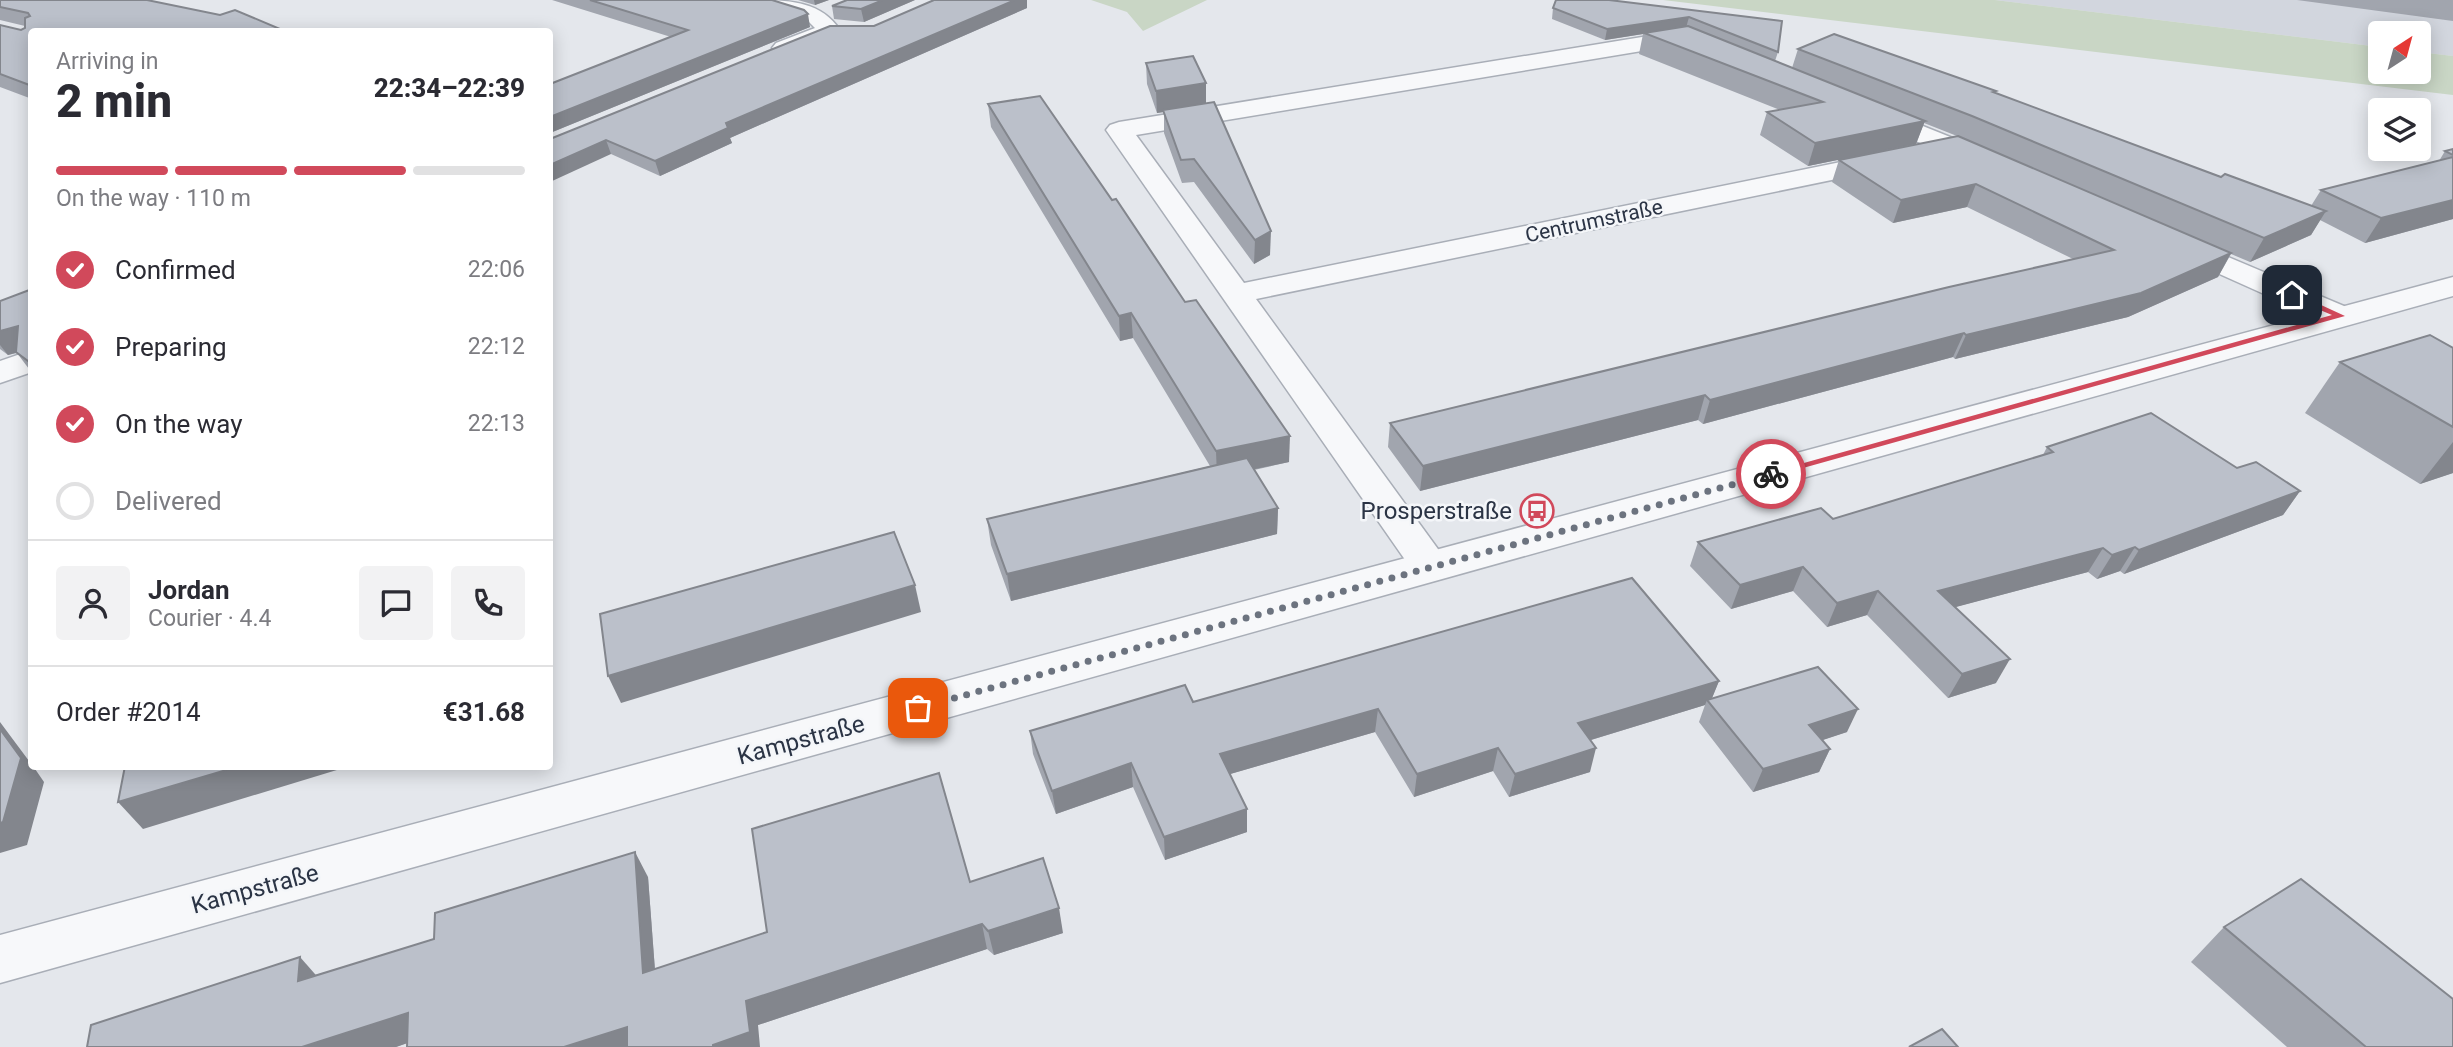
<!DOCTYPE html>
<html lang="en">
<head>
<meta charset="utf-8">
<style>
  :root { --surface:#fff; --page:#f2f2f3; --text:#2b2b33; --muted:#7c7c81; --line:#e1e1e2; --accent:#d1495b }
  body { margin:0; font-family:Roboto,sans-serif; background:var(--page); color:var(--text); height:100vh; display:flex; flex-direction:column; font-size:26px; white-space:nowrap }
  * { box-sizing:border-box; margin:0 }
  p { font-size:23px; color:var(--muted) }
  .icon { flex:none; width:38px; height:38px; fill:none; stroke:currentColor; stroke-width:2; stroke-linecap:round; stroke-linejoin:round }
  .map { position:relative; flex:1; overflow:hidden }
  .panel { position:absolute; left:28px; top:28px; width:525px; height:742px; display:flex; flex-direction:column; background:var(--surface); border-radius:7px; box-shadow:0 4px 18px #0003 }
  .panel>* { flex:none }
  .needle { width:46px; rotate:36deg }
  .tools { position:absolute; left:2368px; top:21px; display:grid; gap:14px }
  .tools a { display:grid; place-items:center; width:63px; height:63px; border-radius:7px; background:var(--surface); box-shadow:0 4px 18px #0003; font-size:35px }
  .pin { position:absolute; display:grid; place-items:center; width:60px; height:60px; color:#fff; margin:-30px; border-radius:14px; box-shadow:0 4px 10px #0006 }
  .courier { position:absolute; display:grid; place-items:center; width:70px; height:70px; margin:-35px; border:5px solid #d1495b; border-radius:50%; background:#fff; color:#222; box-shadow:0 2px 9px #0007 }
  .head em { font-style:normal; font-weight:800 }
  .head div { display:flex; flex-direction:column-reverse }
  .head { display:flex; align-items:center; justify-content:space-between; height:119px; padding:0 28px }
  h1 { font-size:46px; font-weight:800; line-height:52px }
  .bar { display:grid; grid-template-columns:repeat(4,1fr); gap:10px 7px; align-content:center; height:84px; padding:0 28px }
  .bar i { height:9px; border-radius:5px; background:var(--line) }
  .bar .on { background:var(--accent) }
  .bar p { grid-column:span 4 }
  .line { display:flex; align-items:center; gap:18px; padding:0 28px; border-top:2px solid var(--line) }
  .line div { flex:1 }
  .round { display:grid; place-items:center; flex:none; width:74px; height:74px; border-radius:7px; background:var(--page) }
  ol { padding:0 28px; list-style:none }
  li { display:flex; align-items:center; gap:21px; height:77px }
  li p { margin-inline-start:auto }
  li .icon { padding:7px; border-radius:50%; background:var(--accent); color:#fff; stroke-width:4 }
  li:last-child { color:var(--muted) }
  li i { width:38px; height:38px; border:4px solid var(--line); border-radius:50% }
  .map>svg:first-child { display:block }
  .built { fill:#d2d6de }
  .green { fill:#c9d6c5 }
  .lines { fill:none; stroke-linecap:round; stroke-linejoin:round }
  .minor-casing { stroke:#a9aeb7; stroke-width:3 }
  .tertiary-casing { stroke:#a9aeb7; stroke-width:3 }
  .minor { fill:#f7f8fa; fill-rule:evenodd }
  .tertiary { fill:#f7f8fa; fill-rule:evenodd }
  .wall { fill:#a1a5ae }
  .shaded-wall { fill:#83868d }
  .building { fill:#bbc0ca; stroke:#83868d; stroke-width:2 }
  .route { fill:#d1495b }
  .done { stroke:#6c737f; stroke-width:7; stroke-dasharray:0 12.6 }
  .labels { text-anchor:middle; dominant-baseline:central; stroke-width:5; stroke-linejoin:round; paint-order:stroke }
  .far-street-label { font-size:21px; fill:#2b3445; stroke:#f4f6f9 }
  .poi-label { font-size:24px; fill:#2b3445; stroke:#f4f6f9; text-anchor:end }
  .street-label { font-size:24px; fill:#2b3445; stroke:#f4f6f9 }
</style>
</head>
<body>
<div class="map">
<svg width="2453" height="1047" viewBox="0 0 2453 1047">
  <rect width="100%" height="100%" fill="#e4e7ec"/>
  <polygon class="built" points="1995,0 2453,0 2453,56 2419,52 2418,33 2380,33 2380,47"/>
  <g class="green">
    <polygon points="1091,0 1207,0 1143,31 1127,12"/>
    <polygon points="1663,0 1995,0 2380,47 2380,72 2418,72 2419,52 2453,56 2453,95"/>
  </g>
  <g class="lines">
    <defs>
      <g id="minor">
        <path d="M 756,0 C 788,0 821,1 840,30 L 837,35 L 792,53 L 776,53 L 772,48 L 776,43 L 815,28 L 808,21 L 759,5 Z"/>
        <polygon points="1685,30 1699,34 1702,39 1699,44 1684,44 1136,135 1244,283 1885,153 1894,155 1898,161 1894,167 1885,169 1256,299 1451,567 1445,577 1431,581 1417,577 1106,130 1110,125 1119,122"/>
        <polygon points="1873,106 1995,155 1999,161 1995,167 1986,169 1977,167 1864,119 1860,114 1864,109"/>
        <polygon points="2176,235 2351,309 2356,316 2351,323 2340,326 2329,323 2166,250 2161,244 2166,238"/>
        <polygon points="32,350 32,372 0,383 0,361"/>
      </g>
      <polygon id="tertiary" points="2453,277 2453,296 0,983 0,935"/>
    </defs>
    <use href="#minor" class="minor-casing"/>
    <use href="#tertiary" class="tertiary-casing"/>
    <use href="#minor" class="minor"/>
    <use href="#tertiary" class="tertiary"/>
  </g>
  <g class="wall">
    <polygon points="0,0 287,32 32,32 32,99 0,87 0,25 21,30 25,28 25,26 0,20"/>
    <polygon points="552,0 772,0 810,27 550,133 550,84 671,37"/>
    <polygon points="798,0 829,0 815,5"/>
    <polygon points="915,0 864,22 834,19 832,6"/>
    <polygon points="934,0 1027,0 1027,8 730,138 732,143 660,176 611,154 550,139 874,26"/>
    <polygon points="2297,0 2453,0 2453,21"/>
    <polygon points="1553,8 1782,21 1778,52 1775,61 1792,68 1798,49 1995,93 2221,177 2311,206 2321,190 2439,161 2445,151 2453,149 2453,219 2365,243 2320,220 2311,235 2250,262 2231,254 2218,277 2128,317 1955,359 1953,357 1703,424 1698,420 1420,491 1388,447 1390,423 2073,259 1967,207 1893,223 1832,182 1839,160 1957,136 1924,123 1916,144 1808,166 1760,135 1767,112 1780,110 1639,54 1643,34 1605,40 1552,19"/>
    <polygon points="1146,63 1206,83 1206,104 1270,255 1254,264 1194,182 1182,183 1164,133 1164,112 1157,113 1147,84"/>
    <polygon points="988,104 1289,462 1254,470 1278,508 1277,534 1011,601 991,545 987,519 1210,466 1133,338 1120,341 991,127"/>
    <polygon points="32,289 32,373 17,353 8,355 0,349 0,301"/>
    <polygon points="2453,348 2453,473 2420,484 2305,413 2340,362"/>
    <polygon points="2047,447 2237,468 2300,491 2283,515 2124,574 2120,571 2097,579 2088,572 1955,607 1996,683 1948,698 1867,615 1827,627 1793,591 1731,609 1690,566 1698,542 1833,519 2043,455"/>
    <polygon points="1719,681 1712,698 1847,732 1822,740 1830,749 1819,772 1753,792 1699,722 1705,705 1591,740 1590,772 1509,797 1493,771 1414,797 1375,732 1230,774 1247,832 1165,860 1133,787 1056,814 1033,754 1030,731"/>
    <polygon points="648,877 655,970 970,882 1063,933 994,955 987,949 758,1025 407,1043 396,1047 87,1047 316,975"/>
    <polygon points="2224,927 2453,1047 2287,1047 2191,962"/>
  </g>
  <g class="shaded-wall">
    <polygon points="814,0 829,0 815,5"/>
    <polygon points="883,0 915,0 864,22 861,9"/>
    <polygon points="1015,0 1027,0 1027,8 730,138 732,143 660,176 655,161 726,123"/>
    <polygon points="808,14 810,27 550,133 550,117"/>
    <polygon points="1689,17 1686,28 1644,33 1643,34 1605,40 1607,29"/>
    <polygon points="1206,83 1206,105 1157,113 1156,91"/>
    <polygon points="1925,121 1916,144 1808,166 1815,143"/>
    <polygon points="606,140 611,154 550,182 550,165"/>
    <polygon points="1976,184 1967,207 1893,223 1901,200"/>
    <polygon points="2453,200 2453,219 2365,243 2381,218"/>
    <polygon points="2326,211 2311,235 2250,262 2264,238"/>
    <polygon points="1271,231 1270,255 1254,264 1255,240"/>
    <polygon points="2231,253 2218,277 2128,317 1955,359 1966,335"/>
    <polygon points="1131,313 1133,338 1120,341 1119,316"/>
    <polygon points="18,326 32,348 8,355 0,345 0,331"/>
    <polygon points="1964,333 1953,357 1703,424 1710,400"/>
    <polygon points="1705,395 1698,420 1420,491 1423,466"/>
    <polygon points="1290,436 1289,462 1217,477 1216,451"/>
    <polygon points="2453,442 2453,473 2420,484"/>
    <polygon points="2300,491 2283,515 2124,574 2139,550"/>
    <polygon points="1278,508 1277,534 1011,601 1007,574"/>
    <polygon points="2135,547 2120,571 2097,579 2112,555"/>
    <polygon points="2103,548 2088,572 1926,615 1938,591"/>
    <polygon points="1803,567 1793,591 1731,609 1740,585"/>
    <polygon points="915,585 921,612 621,703 608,676"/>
    <polygon points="1878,591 1867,615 1827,627 1837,603"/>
    <polygon points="2010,659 1996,683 1948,698 1962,674"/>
    <polygon points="1719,681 1710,703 1707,700 1705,705 1571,746 1578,723"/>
    <polygon points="1378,709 1375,732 1220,777 1220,754"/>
    <polygon points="1858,709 1847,732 1799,748 1809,725"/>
    <polygon points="0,722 32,765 32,766 33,766 44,782 27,845 0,853"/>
    <polygon points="1498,748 1493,771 1414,797 1417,774"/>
    <polygon points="1596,748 1590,772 1509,797 1515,774"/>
    <polygon points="1830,749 1819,772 1753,792 1763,769"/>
    <polygon points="1131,763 1133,787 1056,814 1052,791"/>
    <polygon points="240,766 350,766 143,829 118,802"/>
    <polygon points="1247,809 1247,832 1165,860 1164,837"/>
    <polygon points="635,852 648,877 657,998 643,973"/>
    <polygon points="1059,908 1063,933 994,955 988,931"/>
    <polygon points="982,924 987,949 758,1025 760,1047 713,1047 713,1045 746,1001"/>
    <polygon points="300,957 322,982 298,981"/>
    <polygon points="408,1013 428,1036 396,1047 302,1047"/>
    <polygon points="627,1027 639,1047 564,1047"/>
  </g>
  <g class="building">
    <polygon points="0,0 147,0 220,15 235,10 287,32 32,32 32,86 0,74 0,25 21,30 25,28 25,18 30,16 28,13 0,7"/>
    <polygon points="590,0 772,0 804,10 808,14 550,117 550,84 688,30"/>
    <polygon points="847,0 883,0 861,9 832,6"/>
    <polygon points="934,0 1015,0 726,123 728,128 655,161 606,140 550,165 550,139 830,26 874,26"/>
    <polygon points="1556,0 1609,0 1782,21 1778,52 1689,17 1607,29 1553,8"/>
    <polygon points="1688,26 1925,121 1815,143 1767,112 1823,102 1644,33"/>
    <polygon points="1834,34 1996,91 1993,92 2221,177 2225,174 2326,211 2264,238 1972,116 1798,49"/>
    <polygon points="1193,56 1206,83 1156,91 1146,63"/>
    <polygon points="1040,96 1112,200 1116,199 1185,302 1196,300 1290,436 1216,451 1131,313 1119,316 988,104"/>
    <polygon points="1214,102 1271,231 1255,240 1194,159 1181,160 1163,110"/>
    <polygon points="1958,136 2231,253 2141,293 1966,335 1964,333 1710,400 1705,395 1423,466 1390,423 1949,287 2114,250 1976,184 1901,200 1839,160"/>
    <polygon points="2453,149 2453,155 2445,151"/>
    <polygon points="2453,157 2453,200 2381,218 2321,190"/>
    <polygon points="32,289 32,364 16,352 18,326 0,331 0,301"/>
    <polygon points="2430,335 2453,348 2453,427 2340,362"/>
    <polygon points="2151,413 2237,468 2256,462 2300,491 2139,550 2135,547 2112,555 2103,548 1938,591 2010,659 1962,674 1878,591 1837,603 1803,567 1740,585 1698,542 1821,508 1833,519 2053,452 2047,447"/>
    <polygon points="1247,458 1278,508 1007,574 987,519"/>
    <polygon points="894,532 915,585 608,676 600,614"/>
    <polygon points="1632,578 1719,681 1578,723 1596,748 1515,774 1498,748 1417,774 1378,709 1220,754 1247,809 1164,837 1131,763 1052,791 1030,731 1185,685 1193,702"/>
    <polygon points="1818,667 1858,709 1809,725 1830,749 1763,769 1707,700"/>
    <polygon points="0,729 21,758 3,822 0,823"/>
    <polygon points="125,766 240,766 118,802"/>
    <polygon points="939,773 970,882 1043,858 1059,908 988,931 982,924 746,1001 750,1032 713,1045 713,1047 627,1047 627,1027 564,1047 407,1047 408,1013 302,1047 87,1047 91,1025 300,957 298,981 434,939 435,913 635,852 643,973 767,932 752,829"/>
    <polygon points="2301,879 2453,999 2453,1047 2366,1047 2224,927"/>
    <polygon points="1942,1029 1958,1047 1909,1047"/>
  </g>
  <polygon class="route" points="2289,293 2295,293 2345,316 1774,476 1765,474 2332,315 2289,297"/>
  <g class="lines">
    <polyline class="done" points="918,708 1771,474"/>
  </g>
  <defs>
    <symbol id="bus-ring" viewBox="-11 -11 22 22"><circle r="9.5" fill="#f4f6f9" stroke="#d1495b" stroke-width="1.5"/><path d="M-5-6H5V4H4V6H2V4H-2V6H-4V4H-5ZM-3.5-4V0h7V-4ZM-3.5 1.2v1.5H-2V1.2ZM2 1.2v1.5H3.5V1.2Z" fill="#d1495b"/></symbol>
  </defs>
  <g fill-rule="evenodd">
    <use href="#bus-ring" x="1518" y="492" width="38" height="38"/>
  </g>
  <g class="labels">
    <g class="far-street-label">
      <text transform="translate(1594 221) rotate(-12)">Centrumstraße</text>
    </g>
    <g class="poi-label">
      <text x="1512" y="511">Prosperstraße</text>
    </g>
    <g class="street-label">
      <text transform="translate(801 740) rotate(-15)">Kampstraße</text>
      <text transform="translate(255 889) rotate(-15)">Kampstraße</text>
    </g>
  </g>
</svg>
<div class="tools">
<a><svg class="needle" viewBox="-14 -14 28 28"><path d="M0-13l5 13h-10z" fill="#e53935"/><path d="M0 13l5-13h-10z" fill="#7c7c81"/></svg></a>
<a><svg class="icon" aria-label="layers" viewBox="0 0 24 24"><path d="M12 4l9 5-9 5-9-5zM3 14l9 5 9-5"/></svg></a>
</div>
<div class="pin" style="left:918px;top:708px;background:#ea580c"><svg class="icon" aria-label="bag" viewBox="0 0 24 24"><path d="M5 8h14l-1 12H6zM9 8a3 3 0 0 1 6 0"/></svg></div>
<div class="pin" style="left:2292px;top:295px;background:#1f2937"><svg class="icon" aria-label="home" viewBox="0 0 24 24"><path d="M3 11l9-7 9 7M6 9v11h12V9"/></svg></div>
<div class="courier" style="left:1771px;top:474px"><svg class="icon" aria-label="bike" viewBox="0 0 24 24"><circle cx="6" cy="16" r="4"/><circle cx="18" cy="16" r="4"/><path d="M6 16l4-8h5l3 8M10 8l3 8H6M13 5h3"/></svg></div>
<section class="panel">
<div class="head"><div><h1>2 min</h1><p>Arriving in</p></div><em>22:34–22:39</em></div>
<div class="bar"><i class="on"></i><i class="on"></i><i class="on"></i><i></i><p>On the way · 110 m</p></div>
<ol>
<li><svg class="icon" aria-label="check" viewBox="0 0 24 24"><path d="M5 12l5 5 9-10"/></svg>Confirmed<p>22:06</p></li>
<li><svg class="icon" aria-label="check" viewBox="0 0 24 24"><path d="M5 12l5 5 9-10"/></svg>Preparing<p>22:12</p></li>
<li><svg class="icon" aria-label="check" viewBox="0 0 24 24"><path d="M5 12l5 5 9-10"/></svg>On the way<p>22:13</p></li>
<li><i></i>Delivered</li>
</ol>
<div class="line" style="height:126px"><a class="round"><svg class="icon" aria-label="person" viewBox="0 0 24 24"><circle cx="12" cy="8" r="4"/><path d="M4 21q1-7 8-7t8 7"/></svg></a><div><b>Jordan</b><p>Courier · 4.4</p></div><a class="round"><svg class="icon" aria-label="chat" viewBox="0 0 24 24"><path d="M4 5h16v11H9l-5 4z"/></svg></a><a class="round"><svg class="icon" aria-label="phone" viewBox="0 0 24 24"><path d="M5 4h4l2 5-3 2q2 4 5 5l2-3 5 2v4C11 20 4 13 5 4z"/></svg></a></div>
<div class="line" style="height:91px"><div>Order #2014</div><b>€31.68</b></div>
</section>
</div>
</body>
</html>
